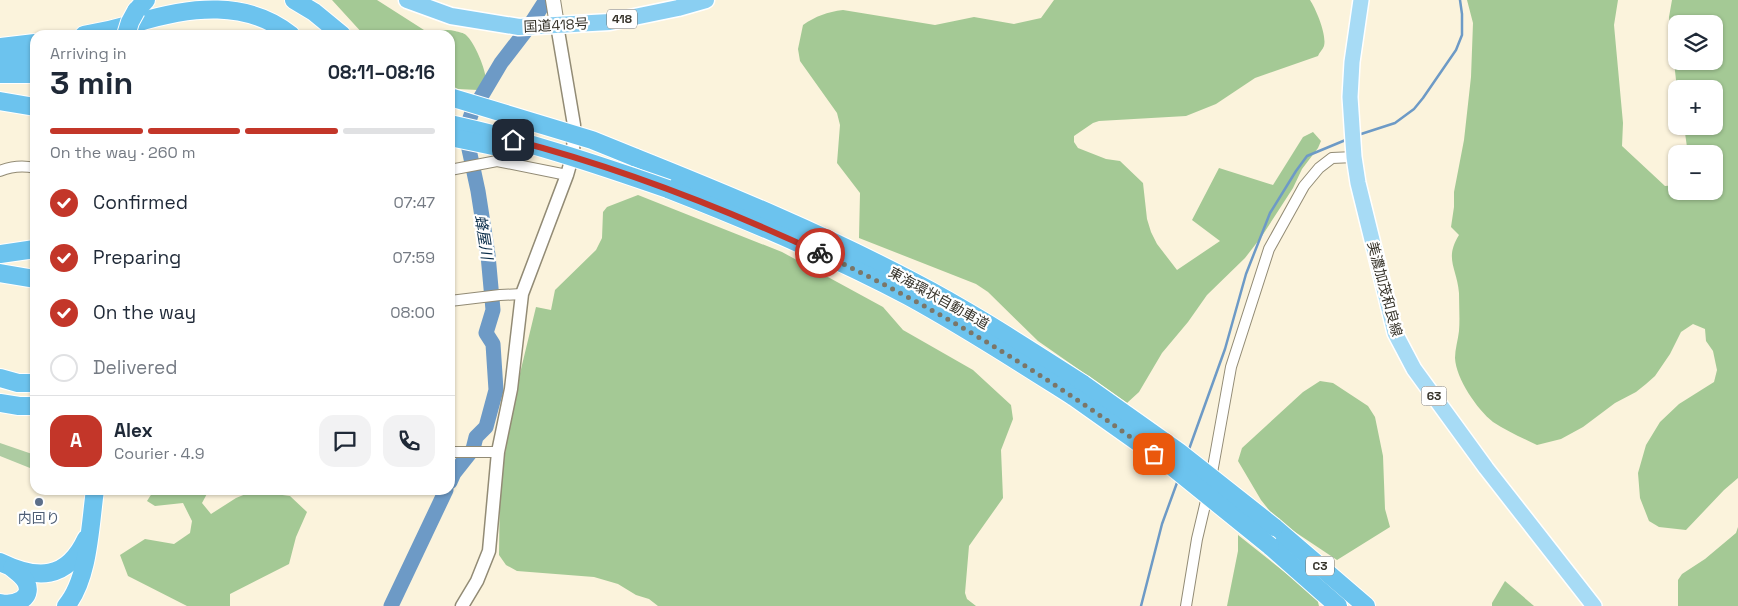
<!DOCTYPE html>
<html lang="en">
<head>
<meta charset="utf-8">
<style>
  :root { --surface:#fff; --page:#f2f2f3; --text:#1f2937; --muted:#747a83; --line:#e0e1e3; --accent:#c33629 }
  body { margin:0; font-family:"Space Grotesk","Noto Sans JP",sans-serif; background:var(--page); color:var(--text); height:100vh; display:flex; flex-direction:column; font-size:19px; white-space:nowrap }
  * { box-sizing:border-box; margin:0 }
  p { font-size:16px; color:var(--muted) }
  .icon { flex:none; width:28px; height:28px; fill:none; stroke:currentColor; stroke-width:2; stroke-linecap:round; stroke-linejoin:round }
  .map { position:relative; flex:1; overflow:hidden }
  .side { position:absolute; left:30px; top:30px; width:425px; height:465px; display:flex; flex-direction:column; background:var(--surface); border-radius:15px; box-shadow:0 1px 4px #0004 }
  .side>* { flex:none }
  .buttons { position:absolute; left:1668px; top:15px; display:grid; gap:10px }
  .buttons a { display:grid; place-items:center; width:55px; height:55px; border-radius:10px; background:var(--surface); box-shadow:0 1px 4px #0004; font-size:25px }
  .pin { position:absolute; display:grid; place-items:center; width:42px; height:42px; color:#fff; margin:-21px; border-radius:10px; box-shadow:0 2px 8px #0006 }
  .courier { position:absolute; display:grid; place-items:center; width:50px; height:50px; margin:-25px; border:4px solid #c33629; border-radius:50%; background:#fff; color:#222; box-shadow:0 1px 6px #0007 }
  .head em { font-style:normal; font-weight:800 }
  .head div { display:flex; flex-direction:column-reverse }
  .head { display:flex; align-items:center; justify-content:space-between; height:85px; padding:0 20px }
  h1 { font-size:32px; font-weight:800; line-height:38px }
  .bar { display:grid; grid-template-columns:repeat(4,1fr); gap:8px 5px; align-content:center; height:60px; padding:0 20px }
  .bar i { height:6px; border-radius:4px; background:var(--line) }
  .bar .current { background:var(--accent) }
  .bar p { grid-column:span 4 }
  .line { display:flex; align-items:center; gap:12px; padding:0 20px; border-top:1px solid var(--line) }
  .line div { flex:1 }
  .round { display:grid; place-items:center; flex:none; width:52px; height:52px; border-radius:15px; background:var(--page) }
  ol { padding:0 20px; list-style:none }
  li { display:flex; align-items:center; gap:15px; height:55px }
  li p { margin-inline-start:auto }
  li .icon { padding:5px; border-radius:50%; background:var(--accent); color:#fff; stroke-width:4 }
  li:last-child { color:var(--muted) }
  li i { width:28px; height:28px; border:2px solid var(--line); border-radius:50% }
  .map>svg:first-child { display:block }
  .green { fill:#aecca2 }
  .forest { fill:#a4c995; fill-rule:evenodd }
  .lines { fill:none; stroke-linecap:round; stroke-linejoin:round }
  .stream { stroke:#6d9ac6; stroke-width:2.5 }
  .river { stroke:#6d9ac6; stroke-width:15 }
  .minor-casing { stroke:#928b75; stroke-width:12 }
  .tertiary-casing { stroke:#928b75; stroke-width:15 }
  .secondary-casing { stroke:#928b75; stroke-width:16 }
  .primary-casing { stroke:#fff; stroke-width:18 }
  .trunk-casing { stroke:#fff; stroke-width:19 }
  .motorway-casing { stroke:#fff; stroke-width:20 }
  .minor { stroke:#fff; stroke-width:10 }
  .tertiary { stroke:#fff; stroke-width:12 }
  .secondary { stroke:#fff; stroke-width:14 }
  .primary { stroke:#a7dbf5; stroke-width:15 }
  .trunk { stroke:#8acff2; stroke-width:16 }
  .motorway { stroke:#6cc3ee; stroke-width:18 }
  .motorway-bridge-casing { stroke:#fff; stroke-width:20; stroke-linecap:butt }
  .motorway-bridge { stroke:#6cc3ee; stroke-width:18 }
  .done { stroke:#7b7668; stroke-width:5; stroke-dasharray:0 9 }
  .route { stroke:#c33629; stroke-width:6 }
  .service-dot { fill:#5c6f8a; stroke:#fff; stroke-width:2 }
  .labels { text-anchor:middle; dominant-baseline:central; stroke-width:4.5; stroke-linejoin:round; paint-order:stroke }
  .shield { fill:#fff; stroke:#72706a; stroke-width:1 }
  .shield-label { font-size:12px; font-weight:bold; fill:#36332a }
  .street-label { font-size:14px; fill:#36332a; stroke:#fff }
  .service-label { font-size:14px; fill:#4e5e75; stroke:#fff }
  .water-label { font-size:15px; font-style:italic; fill:#092c49; stroke:#fff }
</style>
</head>
<body>
<div class="map">
<svg width="1738" height="606" viewBox="0 0 1738 606">
  <rect width="100%" height="100%" fill="#fbf3dc"/>
  <polygon class="green" points="0,443 35,455 35,470 0,456"/>
  <g class="forest">
    <path d="M 332,0 L 377,0 L 424,30 C 435,33 445,28 455,31 C 459,32 464,33 466,35 C 475,43 486,70 486,81 L 478,90 L 458,89 L 450,85 L 450,35 L 364,35 Z"/>
    <path d="M 1054,0 L 1310,0 C 1316,9 1327,35 1324,46 C 1323,49 1319,53 1318,56 L 1255,78 L 1216,104 L 1186,116 L 1099,121 L 1093,123 L 1074,136 L 1074,142 L 1078,148 L 1106,159 L 1120,161 L 1143,183 L 1147,219 L 1151,232 L 1157,244 L 1177,270 L 1220,241 L 1192,220 L 1219,168 L 1273,185 L 1303,137 L 1313,132 L 1321,141 L 1318,148 L 1302,169 L 1293,188 L 1262,236 L 1245,258 L 1207,295 L 1188,322 L 1162,353 L 1139,392 L 1127,403 L 1038,341 L 988,292 L 976,284 L 859,238 L 860,193 L 837,163 L 840,125 L 837,113 L 800,61 L 798,49 L 803,25 C 816,16 827,12 843,10 L 935,25 L 974,17 L 1014,24 L 1041,18 Z"/>
    <path d="M 1467,0 L 1618,0 L 1614,25 L 1623,123 L 1622,146 L 1665,186 L 1676,185 L 1676,191 L 1714,191 L 1714,154 L 1688,154 L 1684,126 L 1714,126 L 1714,89 L 1677,89 L 1669,17 L 1672,0 L 1738,0 L 1738,478 L 1724,490 L 1686,530 L 1659,527 L 1649,521 L 1640,498 L 1638,473 L 1646,445 L 1660,422 L 1679,404 L 1714,382 L 1717,370 L 1713,351 L 1706,341 L 1705,329 L 1693,324 L 1681,332 L 1670,354 L 1655,376 L 1646,384 L 1636,392 L 1615,403 L 1583,427 L 1561,439 L 1537,445 C 1523,438 1506,431 1493,422 C 1477,409 1456,379 1455,358 C 1455,349 1458,340 1459,331 C 1460,319 1459,306 1459,293 C 1457,268 1444,259 1459,235 L 1451,227 L 1454,207 L 1454,192 L 1464,140 L 1471,77 L 1473,23 ZM 1676,24 L 1714,24 L 1714,61 L 1676,61 Z"/>
    <polygon points="638,195 782,252 883,307 903,330 973,370 1011,405 1013,419 1001,450 1003,498 969,546 965,593 967,599 976,606 658,606 649,599 636,595 618,584 594,577 517,571 506,565 499,555 500,483 515,394 536,307 551,310 555,290 596,250 602,238 603,212 607,207"/>
    <polygon points="1320,381 1333,383 1368,406 1375,417 1383,456 1385,509 1390,527 1337,560 1277,520 1261,500 1238,461 1242,448 1303,392"/>
    <polygon points="154,490 209,490 202,503 211,514 236,498 253,491 290,496 307,512 296,537 289,564 230,594 230,606 187,606 128,576 120,555 145,539 174,544 190,533 192,521 183,503 155,506 147,501"/>
    <polygon points="1738,527 1738,606 1678,606 1678,580 1682,574 1705,559 1736,533"/>
    <polygon points="1238,535 1317,598 1319,606 1227,606 1238,551"/>
    <polygon points="1505,581 1534,606 1492,606 1492,603"/>
  </g>
  <g class="lines">
    <g class="stream">
      <polyline points="1358,135 1395,123 1414,109 1423,98 1456,50 1462,35 1462,14 1460,0"/>
      <polyline points="1188,452 1225,349 1246,274 1270,213 1296,171 1307,156 1348,139"/>
      <polyline points="1141,606 1162,524 1178,480"/>
    </g>
    <g class="river">
      <polyline points="450,482 454,473 473,449 476,437 486,427 496,390 493,344 486,333 493,310 488,255 478,191 467,140 468,124 472,112 501,63 528,28 546,0"/>
      <polyline points="391,606 446,490"/>
    </g>
    <defs>
      <g id="minor">
        <polyline points="450,170 497,161 567,175"/>
        <path d="M 0,171 C 12,166 22,165 35,168"/>
        <polyline points="450,301 500,295 522,294"/>
        <polyline points="450,452 498,452"/>
        <polyline points="1186,606 1197,539 1210,484 1231,367 1269,249 1304,186 1319,168 1332,158 1354,157"/>
      </g>
      <polyline id="tertiary" points="462,606 477,581 489,551 498,452 511,389 522,294 567,175 573,154 574,125 557,25"/>
      <polyline id="secondary" points="553,0 557,25"/>
      <polyline id="primary" points="1361,0 1352,62 1350,97 1354,157 1358,183 1395,333 1414,369 1486,468 1594,606"/>
      <polyline id="trunk" points="407,0 451,16 519,27 610,22 678,8 706,0"/>
      <g id="motorway">
        <polyline points="294,0 314,12 342,35"/>
        <polyline points="136,11 146,0"/>
        <path d="M 84,35 C 102,32 119,28 136,23 C 191,6 247,0 291,35"/>
        <polyline points="0,47 35,43"/>
        <polyline points="0,57 35,57"/>
        <polyline points="0,74 35,74"/>
        <polyline points="0,101 35,107"/>
        <path d="M 634,157 C 729,195 823,234 914,282 C 972,312 1028,349 1083,384"/>
        <path d="M 668,189 C 750,221 830,255 908,296 C 965,327 1019,362 1074,397"/>
        <polyline points="0,254 35,249"/>
        <polyline points="0,273 35,279"/>
        <polyline points="0,378 18,383 35,383"/>
        <polyline points="0,403 19,406 35,406"/>
        <polyline points="1274,527 1366,606"/>
        <polyline points="1270,546 1338,606"/>
        <path d="M 0,562 C 37,580 67,580 86,539"/>
        <path d="M 0,603 C 14,606 34,599 26,582 C 23,576 17,572 12,568"/>
        <path d="M 66,606 C 89,579 90,525 95,490"/>
      </g>
    </defs>
    <use href="#minor" class="minor-casing"/>
    <use href="#tertiary" class="tertiary-casing"/>
    <use href="#secondary" class="secondary-casing"/>
    <use href="#primary" class="primary-casing"/>
    <use href="#trunk" class="trunk-casing"/>
    <use href="#motorway" class="motorway-casing"/>
    <use href="#minor" class="minor"/>
    <use href="#tertiary" class="tertiary"/>
    <use href="#secondary" class="secondary"/>
    <use href="#primary" class="primary"/>
    <use href="#trunk" class="trunk"/>
    <use href="#motorway" class="motorway"/>
    <defs>
      <g id="motorway-bridge">
        <polyline points="126,35 130,22 136,11"/>
        <polyline points="450,97 592,140 634,157"/>
        <path d="M 450,124 C 524,140 596,164 668,189"/>
        <polyline points="450,137 493,146"/>
        <polyline points="1083,384 1179,452 1274,527"/>
        <polyline points="1074,397 1170,465 1270,546"/>
      </g>
    </defs>
    <use href="#motorway-bridge" class="motorway-bridge-casing"/>
    <use href="#motorway-bridge" class="motorway-bridge"/>
  </g>
  <g class="lines">
    <path class="done" d="M 820,253 C 938,308 1049,377 1154,454"/>
    <path class="route" d="M 513,140 C 618,167 721,207 820,253"/>
  </g>
  <circle class="service-dot" cx="39" cy="502" r="5"/>
  <g class="labels">
    <g class="shield">
      <rect x="607" y="9.5" width="30" height="19" rx="4"/>
      <rect x="1421.5" y="386.5" width="25" height="19" rx="4"/>
      <rect x="1306" y="556.5" width="28" height="19" rx="4"/>
    </g>
    <g class="shield-label">
      <text x="622" y="19">418</text>
      <text x="1434" y="396">63</text>
      <text x="1320" y="566">C3</text>
    </g>
    <g class="street-label">
      <text transform="translate(556 25) rotate(-3)">国道418号</text>
      <text transform="translate(1385 289) rotate(75)">美濃加茂和良線</text>
      <text transform="translate(939 298) rotate(29)">東海環状自動車道</text>
    </g>
    <g class="service-label">
      <text x="39" y="518">内回り</text>
    </g>
    <g class="water-label">
      <text transform="translate(484 237) rotate(81)">蜂屋川</text>
    </g>
  </g>
</svg>
<div class="buttons">
<a><svg class="icon" aria-label="layers" viewBox="0 0 24 24"><path d="M12 4l9 5-9 5-9-5zM3 14l9 5 9-5"/></svg></a>
<a>+</a>
<a>−</a>
</div>
<div class="pin" style="left:1154px;top:454px;background:#ea580c"><svg class="icon" aria-label="bag" viewBox="0 0 24 24"><path d="M5 8h14l-1 12H6zM9 8a3 3 0 0 1 6 0"/></svg></div>
<div class="pin" style="left:513px;top:140px;background:#1f2937"><svg class="icon" aria-label="home" viewBox="0 0 24 24"><path d="M3 11l9-7 9 7M6 9v11h12V9"/></svg></div>
<div class="courier" style="left:820px;top:253px"><svg class="icon" aria-label="bike" viewBox="0 0 24 24"><circle cx="6" cy="16" r="4"/><circle cx="18" cy="16" r="4"/><path d="M6 16l4-8h5l3 8M10 8l3 8H6M13 5h3"/></svg></div>
<section class="side">
<div class="head"><div><h1>3 min</h1><p>Arriving in</p></div><em>08:11–08:16</em></div>
<div class="bar"><i class="current"></i><i class="current"></i><i class="current"></i><i></i><p>On the way · 260 m</p></div>
<ol>
<li><svg class="icon" aria-label="check" viewBox="0 0 24 24"><path d="M5 12l5 5 9-10"/></svg>Confirmed<p>07:47</p></li>
<li><svg class="icon" aria-label="check" viewBox="0 0 24 24"><path d="M5 12l5 5 9-10"/></svg>Preparing<p>07:59</p></li>
<li><svg class="icon" aria-label="check" viewBox="0 0 24 24"><path d="M5 12l5 5 9-10"/></svg>On the way<p>08:00</p></li>
<li><i></i>Delivered</li>
</ol>
<div class="line" style="height:90px"><b class="round" style="background:var(--accent);color:#fff">A</b><div><b>Alex</b><p>Courier · 4.9</p></div><a class="round"><svg class="icon" aria-label="chat" viewBox="0 0 24 24"><path d="M4 5h16v11H9l-5 4z"/></svg></a><a class="round"><svg class="icon" aria-label="phone" viewBox="0 0 24 24"><path d="M5 4h4l2 5-3 2q2 4 5 5l2-3 5 2v4C11 20 4 13 5 4z"/></svg></a></div>
</section>
</div>
</body>
</html>
